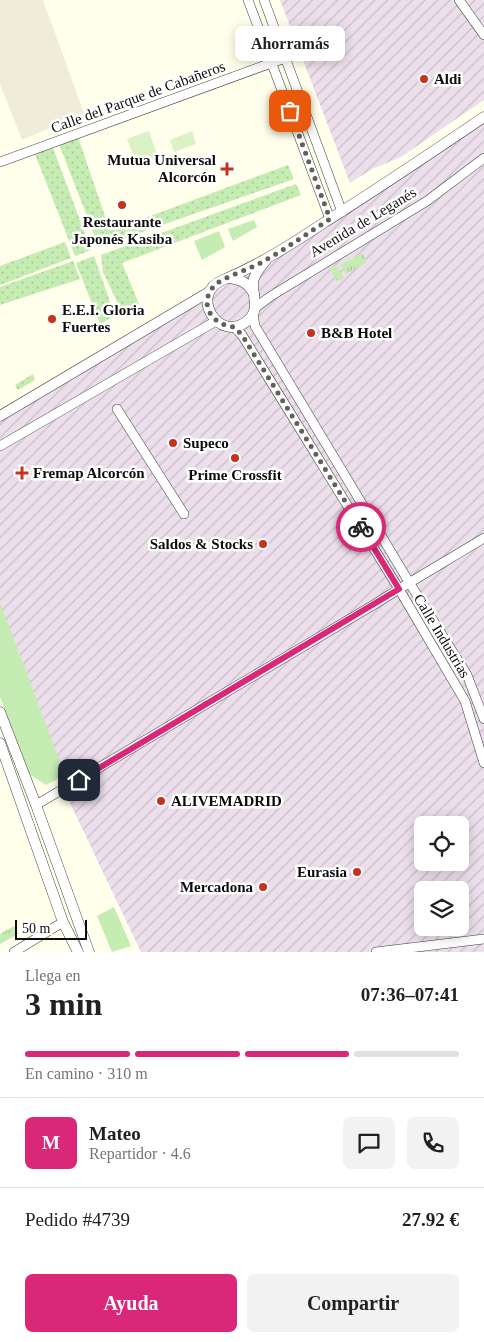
<!DOCTYPE html>
<html lang="es">
<head>
<meta charset="utf-8">
<style>
  :root { --surface:#fff; --page:#f2f2f2; --text:#202124; --muted:#757577; --line:#e0e0e0; --accent:#db2777 }
  body { margin:0; font-family:"Times New Roman",serif; background:var(--page); color:var(--text); height:100vh; display:flex; flex-direction:column; font-size:19px; white-space:nowrap }
  * { box-sizing:border-box; margin:0 }
  p { font-size:16px; color:var(--muted) }
  .icon { flex:none; width:28px; height:28px; fill:none; stroke:currentColor; stroke-width:2; stroke-linecap:round; stroke-linejoin:round }
  .map { position:relative; height:952px; overflow:hidden }
  .side { display:flex; flex-direction:column; background:var(--surface); flex:1 }
  .side>* { flex:none }
  .tools { position:absolute; left:414px; top:816px; display:grid; gap:10px }
  .tools a { display:grid; place-items:center; width:55px; height:55px; border-radius:8px; background:var(--surface); box-shadow:0 2px 12px #0003; font-size:25px }
  .scale { position:absolute; left:15px; bottom:12px; width:72px; box-sizing:border-box; padding-left:5px; border:2px solid #0c0c0c; border-top:0; font-size:14px; line-height:18px; white-space:nowrap; color:#0c0c0c; -webkit-text-stroke:4px #fff; paint-order:stroke }
  .pin { position:absolute; display:grid; place-items:center; width:42px; height:42px; color:#fff; margin:-21px; border-radius:10px; box-shadow:0 2px 8px #0006 }
  .courier { position:absolute; display:grid; place-items:center; width:50px; height:50px; margin:-25px; border:4px solid #db2777; border-radius:50%; background:#fff; color:#222; box-shadow:0 1px 6px #0007 }
  .bubble { position:absolute; height:35px; border-radius:8px; background:var(--surface); box-shadow:0 2px 12px #0003; font-size:16px; font-weight:700; line-height:35px; text-align:center }
  .summary em { font-style:normal; font-weight:700 }
  .summary div { display:flex; flex-direction:column-reverse }
  .summary { display:flex; align-items:center; justify-content:space-between; height:85px; padding:0 25px }
  h1 { font-size:32px; font-weight:700; line-height:38px }
  .bar { display:grid; grid-template-columns:repeat(4,1fr); gap:8px 5px; align-content:center; height:60px; padding:0 25px }
  .bar i { height:6px; border-radius:4px; background:var(--line) }
  .bar .on { background:var(--accent) }
  .bar p { grid-column:span 4 }
  .line { display:flex; align-items:center; gap:12px; padding:0 25px; border-top:1px solid var(--line) }
  .line div { flex:1 }
  .round { display:grid; place-items:center; flex:none; width:52px; height:52px; border-radius:8px; background:var(--page) }
  .button { display:flex; gap:10px; margin-top:auto; padding:10px 25px }
  .button a { flex:1; height:58px; border-radius:8px; background:var(--accent); color:#fff; font-size:20px; font-weight:700; line-height:58px; text-align:center }
  .button a+a { background:var(--page); color:var(--text) }
  .map>svg:first-child { display:block }
  .industrial { fill:url(#industrial-furrows); fill-rule:evenodd }
  .grass { fill:url(#grass-tufts) }
  .park { fill:#c5ecb2 }
  .garden { fill:url(#garden-dots) }
  .pitch { fill:#daf2c5 }
  .plaza { fill:#efedda }
  .lines { fill:none; stroke-linecap:round; stroke-linejoin:round }
  .minor-casing { stroke:#3f3f3f; stroke-width:10 }
  .tertiary-casing { stroke:#3f3f3f; stroke-width:11 }
  .minor { stroke:#fff; stroke-width:9 }
  .tertiary { stroke:#fff; stroke-width:10 }
  .done { stroke:#61615a; stroke-width:5; stroke-dasharray:0 9 }
  .route { stroke:#db2777; stroke-width:6 }
  .poi-dot { fill:#c4331c; stroke:#fff; stroke-width:2 }
  .labels { text-anchor:middle; dominant-baseline:central; stroke-width:5; stroke-linejoin:round; paint-order:stroke }
  .poi-label { font-size:15px; font-weight:bold; fill:#0c0c0c; stroke:#fff; text-anchor:start }
  .street-label { font-size:15px; fill:#0c0c0c; stroke:#fff }
</style>
</head>
<body>
<div class="map">
<svg width="484" height="952" viewBox="0 0 484 952">
  <defs>
    <pattern id="industrial-furrows" width="10" height="10" patternUnits="userSpaceOnUse" patternTransform="scale(1.25)"><rect width="10" height="10" fill="#ecdfeb"/><path d="M-1 1l2-2M0 10L10 0M9 11l2-2" fill="none" stroke="#c9bec8"/></pattern>
    <pattern id="grass-tufts" width="24" height="20" patternUnits="userSpaceOnUse" patternTransform="scale(1.25)"><rect width="24" height="20" fill="#c5ecb2"/><path d="M3 7l-1-3M5 7V3M7 7l1-3M15 17l-1-3M17 17v-4M19 17l1-3" fill="none" stroke="#a8c998"/></pattern>
    <pattern id="garden-dots" width="8" height="8" patternUnits="userSpaceOnUse" patternTransform="scale(1.25)"><rect width="8" height="8" fill="#c5ecb2"/><path d="M2 2h.1M6 6h.1" fill="none" stroke="#a8c998" stroke-width="1.8" stroke-linecap="round"/></pattern>
  </defs>
  <rect width="100%" height="100%" fill="#ffffeb"/>
  <g class="industrial">
    <polygon points="280,0 484,0 484,100 401,157 372,169 350,183"/>
    <path d="M 484,117 L 484,952 L 141,952 L 0,656 L 0,415 L 222,288 ZM 422,825 L 460,825 L 460,862 L 422,862 ZM 422,890 L 460,890 L 460,928 L 422,928 Z"/>
  </g>
  <g class="grass">
    <polygon points="362,253 367,262 346,274 340,265"/>
    <polygon points="333,266 337,266 344,278 337,281 329,269"/>
    <polygon points="14,926 18,934 0,944 0,934"/>
  </g>
  <g class="park">
    <polygon points="254,220 257,227 233,241 228,229"/>
    <polygon points="219,231 225,247 202,260 194,241"/>
    <polygon points="0,602 65,775 46,785 29,774 0,697"/>
    <polygon points="114,907 131,946 112,952 97,916"/>
  </g>
  <g class="garden">
    <polygon points="78,137 110,231 288,165 294,179 99,247 59,144"/>
    <polygon points="53,148 91,250 75,256 35,154"/>
    <polygon points="296,184 301,195 122,263 139,304 122,312 103,272 101,255"/>
    <polygon points="65,242 71,258 0,285 0,266"/>
    <polygon points="94,256 115,316 100,324 76,263"/>
    <polygon points="73,261 80,279 0,305 0,287"/>
    <polygon points="33,374 35,380 18,390 15,385"/>
  </g>
  <g class="pitch">
    <polygon points="149,131 158,157 137,165 127,139"/>
    <polygon points="192,131 196,144 174,152 170,140"/>
  </g>
  <polygon class="plaza" points="0,0 43,0 84,113 22,140 0,84"/>
  <g class="lines">
    <defs>
      <g id="minor">
        <polyline points="248,0 330,219"/>
        <polyline points="264,0 342,212"/>
        <polyline points="459,0 484,35"/>
        <polyline points="0,162 285,58"/>
        <polyline points="255,308 271,296 427,201 484,158"/>
        <polyline points="253,314 255,326 409,582 467,675 484,719"/>
        <polyline points="234,327 242,335 271,382 399,589 465,701 484,763"/>
        <polyline points="117,409 184,514"/>
        <polyline points="0,446 216,321"/>
        <path d="M 36,805 L 375,604 C 411,581 448,560 484,538"/>
        <polyline points="14,952 63,922"/>
        <polyline points="376,952 484,939"/>
      </g>
      <g id="tertiary">
        <path d="M 266,260 C 261,266 254,274 253,282 C 252,297 261,310 247,321 C 219,344 188,294 223,280 C 259,265 292,244 325,222 C 379,188 431,153 484,117"/>
        <path d="M 228,278 C 241,279 248,283 254,294"/>
        <polyline points="0,416 209,292"/>
        <polyline points="0,712 36,805 89,952"/>
        <polyline points="0,743 63,922 78,952"/>
      </g>
    </defs>
    <use href="#minor" class="minor-casing"/>
    <use href="#tertiary" class="tertiary-casing"/>
    <use href="#minor" class="minor"/>
    <use href="#tertiary" class="tertiary"/>
  </g>
  <g class="lines">
    <path class="done" d="M 290,111 L 330,219 C 308,233 287,248 264,261 C 254,267 223,278 216,284 C 197,302 211,325 234,327 L 242,335 L 361,527"/>
    <polyline class="route" points="79,780 399,589 361,527"/>
  </g>
  <g class="poi-dot">
    <circle cx="424" cy="79" r="5"/>
    <path d="M224.5 161.5h5v5h5v5h-5v5h-5v-5h-5v-5h5z"/>
    <circle cx="122" cy="205" r="5"/>
    <circle cx="52" cy="319" r="5"/>
    <circle cx="311" cy="333" r="5"/>
    <circle cx="173" cy="443" r="5"/>
    <circle cx="235" cy="458" r="5"/>
    <path d="M19.5 465.5h5v5h5v5h-5v5h-5v-5h-5v-5h5z"/>
    <circle cx="263" cy="544" r="5"/>
    <circle cx="161" cy="801" r="5"/>
    <circle cx="357" cy="872" r="5"/>
    <circle cx="263" cy="887" r="5"/>
  </g>
  <g class="labels">
    <g class="poi-label">
      <text x="434" y="79">Aldi</text>
      <text x="216" y="160" text-anchor="end">Mutua Universal<tspan x="216" dy="17">Alcorcón</tspan></text>
      <text x="122" y="222" text-anchor="middle">Restaurante<tspan x="122" dy="17">Japonés Kasiba</tspan></text>
      <text x="62" y="310">E.E.I. Gloria<tspan x="62" dy="17">Fuertes</tspan></text>
      <text x="321" y="333">B&amp;B Hotel</text>
      <text x="183" y="443">Supeco</text>
      <text x="33" y="473">Fremap Alcorcón</text>
      <text x="235" y="475" text-anchor="middle">Prime Crossfit</text>
      <text x="253" y="544" text-anchor="end">Saldos &amp; Stocks</text>
      <text x="171" y="801">ALIVEMADRID</text>
      <text x="347" y="872" text-anchor="end">Eurasia</text>
      <text x="253" y="887" text-anchor="end">Mercadona</text>
    </g>
    <g class="street-label">
      <text transform="translate(138 97) rotate(-20)">Calle del Parque de Cabañeros</text>
      <text transform="translate(363 222) rotate(-31)">Avenida de Leganés</text>
      <text transform="translate(442 636) rotate(59)">Calle Industrias</text>
    </g>
  </g>
</svg>
<div class="tools">
<a><svg class="icon" aria-label="locate" viewBox="0 0 24 24"><circle cx="12" cy="12" r="6"/><path d="M12 2v4M12 18v4M2 12h4M18 12h4"/></svg></a>
<a><svg class="icon" aria-label="layers" viewBox="0 0 24 24"><path d="M12 4l9 5-9 5-9-5zM3 14l9 5 9-5"/></svg></a>
</div>
<div class="scale">50 m</div>
<div class="pin" style="left:290px;top:111px;background:#ea580c"><svg class="icon" aria-label="bag" viewBox="0 0 24 24"><path d="M5 8h14l-1 12H6zM9 8a3 3 0 0 1 6 0"/></svg></div>
<div class="pin" style="left:79px;top:780px;background:#1f2937"><svg class="icon" aria-label="home" viewBox="0 0 24 24"><path d="M3 11l9-7 9 7M6 9v11h12V9"/></svg></div>
<div class="courier" style="left:361px;top:527px"><svg class="icon" aria-label="bike" viewBox="0 0 24 24"><circle cx="6" cy="16" r="4"/><circle cx="18" cy="16" r="4"/><path d="M6 16l4-8h5l3 8M10 8l3 8H6M13 5h3"/></svg></div>
<div class="bubble" style="left:235px;top:26px;width:110px">Ahorramás</div>
</div>
<section class="side">
<div class="summary"><div><h1>3 min</h1><p>Llega en</p></div><em>07:36–07:41</em></div>
<div class="bar"><i class="on"></i><i class="on"></i><i class="on"></i><i></i><p>En camino · 310 m</p></div>
<div class="line" style="height:90px"><b class="round" style="background:var(--accent);color:#fff">M</b><div><b>Mateo</b><p>Repartidor · 4.6</p></div><a class="round"><svg class="icon" aria-label="chat" viewBox="0 0 24 24"><path d="M4 5h16v11H9l-5 4z"/></svg></a><a class="round"><svg class="icon" aria-label="phone" viewBox="0 0 24 24"><path d="M5 4h4l2 5-3 2q2 4 5 5l2-3 5 2v4C11 20 4 13 5 4z"/></svg></a></div>
<div class="line" style="height:65px"><div>Pedido #4739</div><b>27.92 €</b></div>
<div class="button"><a>Ayuda</a><a>Compartir</a></div>
</section>
</body>
</html>
